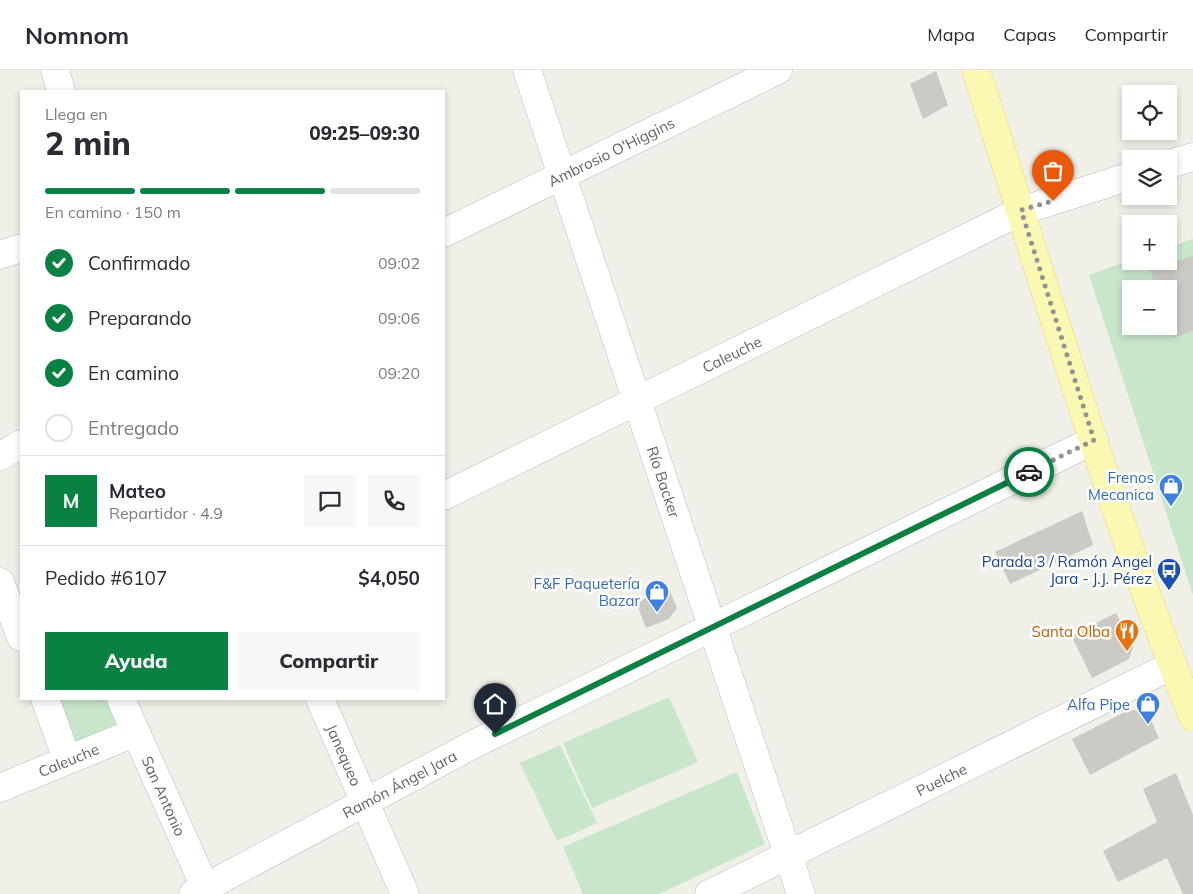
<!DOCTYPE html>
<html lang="es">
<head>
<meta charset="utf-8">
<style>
  :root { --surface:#fff; --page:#f7f7f7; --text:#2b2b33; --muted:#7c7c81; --line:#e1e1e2; --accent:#0b8043 }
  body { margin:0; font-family:Mulish,sans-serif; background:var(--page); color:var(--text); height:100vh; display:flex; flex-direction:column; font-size:19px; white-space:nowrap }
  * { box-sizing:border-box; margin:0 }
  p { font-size:16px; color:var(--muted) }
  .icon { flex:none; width:28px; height:28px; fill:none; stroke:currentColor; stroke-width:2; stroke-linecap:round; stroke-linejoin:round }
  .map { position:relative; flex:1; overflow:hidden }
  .details { position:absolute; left:20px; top:20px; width:425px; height:610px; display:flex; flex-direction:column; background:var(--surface); border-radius:0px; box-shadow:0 2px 8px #0003 }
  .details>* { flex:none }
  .controls { position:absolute; left:1122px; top:15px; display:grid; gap:10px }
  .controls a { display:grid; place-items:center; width:55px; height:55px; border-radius:0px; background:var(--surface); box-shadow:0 2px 8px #0003; font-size:25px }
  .pin { position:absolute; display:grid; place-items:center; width:42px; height:42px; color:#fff; margin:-51px -21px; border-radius:50% 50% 50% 0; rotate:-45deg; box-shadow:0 0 5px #0007 }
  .pin .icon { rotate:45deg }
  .courier { position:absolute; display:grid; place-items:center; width:50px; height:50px; margin:-25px; border:4px solid #0b8043; border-radius:50%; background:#fff; color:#222; box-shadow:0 1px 6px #0007 }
  .head em { font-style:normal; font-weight:800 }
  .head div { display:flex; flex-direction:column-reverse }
  .head { display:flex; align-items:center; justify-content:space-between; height:85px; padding:0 25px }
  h1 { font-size:32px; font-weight:800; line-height:38px }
  .bar { display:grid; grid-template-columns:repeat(4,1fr); gap:8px 5px; align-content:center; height:60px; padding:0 25px }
  .bar i { height:6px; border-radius:4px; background:var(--line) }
  .bar .current { background:var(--accent) }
  .bar p { grid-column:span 4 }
  .line { display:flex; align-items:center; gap:12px; padding:0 25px; border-top:1px solid var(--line) }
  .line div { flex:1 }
  .round { display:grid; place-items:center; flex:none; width:52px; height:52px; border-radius:0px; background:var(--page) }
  ol { padding:0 25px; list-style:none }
  li { display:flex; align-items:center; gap:15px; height:55px }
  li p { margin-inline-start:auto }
  li .icon { padding:5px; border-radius:50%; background:var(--accent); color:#fff; stroke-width:4 }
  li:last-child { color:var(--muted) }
  li i { width:28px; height:28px; border:2px solid var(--line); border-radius:50% }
  .action { display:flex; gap:10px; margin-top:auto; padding:10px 25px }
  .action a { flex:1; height:58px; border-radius:0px; background:var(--accent); color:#fff; font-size:20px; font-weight:800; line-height:58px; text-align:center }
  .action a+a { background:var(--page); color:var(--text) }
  header { display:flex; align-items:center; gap:30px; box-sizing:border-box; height:70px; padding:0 25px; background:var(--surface); border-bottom:1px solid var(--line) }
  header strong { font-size:24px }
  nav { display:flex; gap:28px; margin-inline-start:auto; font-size:18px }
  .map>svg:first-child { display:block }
  .green { fill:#c7e6ca; fill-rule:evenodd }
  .building { fill:#cccac4 }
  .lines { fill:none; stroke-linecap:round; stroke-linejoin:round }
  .minor-casing { stroke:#babcc1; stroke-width:29 }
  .major-casing { stroke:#ead568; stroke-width:29 }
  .minor { stroke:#fff; stroke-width:28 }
  .major { stroke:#fbf8b3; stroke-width:28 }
  .done { stroke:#929494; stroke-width:5; stroke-dasharray:0 9 }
  .route { stroke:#0b8043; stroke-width:6 }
  .labels { text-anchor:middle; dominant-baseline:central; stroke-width:5; stroke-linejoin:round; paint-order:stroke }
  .street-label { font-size:15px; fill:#5f6267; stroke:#fff }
  .shop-label { font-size:15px; fill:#366cbe; stroke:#fff; text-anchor:end }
  .transit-label { font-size:15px; fill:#164399; stroke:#fff; text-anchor:end }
  .food-label { font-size:15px; fill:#c56008; stroke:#fff; text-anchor:end }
</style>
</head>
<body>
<header>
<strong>Nomnom</strong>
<nav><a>Mapa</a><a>Capas</a><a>Compartir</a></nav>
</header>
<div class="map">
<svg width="1193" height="824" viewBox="0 0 1193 824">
  <rect width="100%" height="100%" fill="#f0f0e8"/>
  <g class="green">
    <path d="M 1193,169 L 1193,525 L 1089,205 L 1131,190 L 1169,191 L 1169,177 ZM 1131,219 L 1169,219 L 1169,256 L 1131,256 Z"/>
    <polygon points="669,627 698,692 592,738 563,673"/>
    <polygon points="55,629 111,629 122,653 72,675"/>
    <polygon points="560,675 597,753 557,771 520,693"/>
    <polygon points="737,702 765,774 659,824 583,824 563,777"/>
  </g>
  <g class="building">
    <polygon points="936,1 948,35 923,49 910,14"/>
    <polygon points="1193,186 1193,261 1173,268 1169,256 1169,219 1156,219 1150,200"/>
    <polygon points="1082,441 1093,475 1010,514 995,482"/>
    <polygon points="669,519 677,538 669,549 646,558 636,532"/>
    <polygon points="1116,543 1133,577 1129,589 1092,608 1071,565"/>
    <polygon points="1129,640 1147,641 1159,668 1090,705 1072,669"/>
    <polygon points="1176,703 1193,745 1193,824 1183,824 1167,788 1118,812 1103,781 1157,752 1143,719"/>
  </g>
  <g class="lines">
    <defs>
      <g id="minor">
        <polyline points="55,0 61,21"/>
        <path id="s1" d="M 527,0 L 801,824"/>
        <polyline points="1169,94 1193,87"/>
        <path id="s2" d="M 444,163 L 778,0"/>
        <polyline points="0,185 21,178"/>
        <polyline points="0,386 21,374"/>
        <path id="s3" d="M 444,426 L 1021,141 L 1131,106"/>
        <polyline points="0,512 21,567"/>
        <polyline points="45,629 67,689"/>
        <path id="s4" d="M 121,629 L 208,824"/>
        <path id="s5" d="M 320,629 L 405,824"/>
        <path id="s6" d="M 0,718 L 136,662"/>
        <path id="s7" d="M 193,824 L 478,672 L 1094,370"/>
        <path id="s8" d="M 709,824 L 1173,595"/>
      </g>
      <path id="major" d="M 976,0 C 1045,216 1108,436 1193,647"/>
    </defs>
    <use href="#minor" class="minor-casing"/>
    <use href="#major" class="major-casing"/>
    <use href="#minor" class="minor"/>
    <use href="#major" class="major"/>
  </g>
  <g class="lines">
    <polyline class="done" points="1029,402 1094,370 1021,140 1053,131"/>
    <polyline class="route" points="495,664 1029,402"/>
  </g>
  <defs>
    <symbol id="shop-pin" viewBox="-11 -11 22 30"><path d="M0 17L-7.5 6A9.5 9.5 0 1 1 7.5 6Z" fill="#3f7fe0" stroke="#fff"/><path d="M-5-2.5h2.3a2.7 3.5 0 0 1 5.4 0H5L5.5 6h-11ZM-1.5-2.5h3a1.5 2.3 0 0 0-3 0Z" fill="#fff"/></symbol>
    <symbol id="bus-pin" viewBox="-11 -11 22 30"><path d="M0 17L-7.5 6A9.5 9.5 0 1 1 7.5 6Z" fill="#1a4fb4" stroke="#fff"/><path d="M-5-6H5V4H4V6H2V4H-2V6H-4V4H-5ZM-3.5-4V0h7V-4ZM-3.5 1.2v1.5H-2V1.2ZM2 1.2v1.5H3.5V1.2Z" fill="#fff"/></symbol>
    <symbol id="restaurant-pin" viewBox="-11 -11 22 30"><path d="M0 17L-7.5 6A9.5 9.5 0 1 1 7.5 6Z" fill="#e8710a" stroke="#fff"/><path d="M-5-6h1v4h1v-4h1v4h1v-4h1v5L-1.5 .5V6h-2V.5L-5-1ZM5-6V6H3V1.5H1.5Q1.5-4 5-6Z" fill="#fff"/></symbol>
  </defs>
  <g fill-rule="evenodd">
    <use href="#shop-pin" x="1157" y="402" width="28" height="38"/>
    <use href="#bus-pin" x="1155" y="486" width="28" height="38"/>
    <use href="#shop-pin" x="643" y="508" width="28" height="38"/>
    <use href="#restaurant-pin" x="1113" y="547" width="28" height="38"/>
    <use href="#shop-pin" x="1134" y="620" width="28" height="38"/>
  </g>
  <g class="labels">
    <g class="street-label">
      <text stroke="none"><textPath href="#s2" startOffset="186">Ambrosio O'Higgins</textPath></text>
      <text stroke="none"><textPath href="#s3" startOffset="321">Caleuche</textPath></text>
      <text stroke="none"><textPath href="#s1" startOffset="434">Río Backer</textPath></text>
      <text stroke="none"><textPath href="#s5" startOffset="61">Janequeo</textPath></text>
      <text stroke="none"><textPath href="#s6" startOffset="74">Caleuche</textPath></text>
      <text stroke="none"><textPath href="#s8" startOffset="259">Puelche</textPath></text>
      <text stroke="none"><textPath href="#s7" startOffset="234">Ramón Ángel Jara</textPath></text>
      <text stroke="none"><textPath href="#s4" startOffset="106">San Antonio</textPath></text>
    </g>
    <g class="shop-label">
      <text x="1154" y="407">Frenos<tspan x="1154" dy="17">Mecanica</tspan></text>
      <text x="640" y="513">F&amp;F Paquetería<tspan x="640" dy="17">Bazar</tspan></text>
      <text x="1130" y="634">Alfa Pipe</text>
    </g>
    <g class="transit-label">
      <text x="1152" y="491">Parada 3 / Ramón Angel<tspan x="1152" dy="17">Jara - J.J. Pérez</tspan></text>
    </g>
    <g class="food-label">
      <text x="1110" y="561">Santa Olba</text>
    </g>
  </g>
</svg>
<div class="controls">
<a><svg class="icon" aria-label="locate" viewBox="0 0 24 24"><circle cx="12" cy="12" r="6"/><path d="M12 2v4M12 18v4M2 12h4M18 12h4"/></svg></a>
<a><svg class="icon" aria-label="layers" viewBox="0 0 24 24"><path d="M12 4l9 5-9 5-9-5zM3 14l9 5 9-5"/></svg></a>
<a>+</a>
<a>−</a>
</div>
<div class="pin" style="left:1053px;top:131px;background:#ea580c"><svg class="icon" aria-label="bag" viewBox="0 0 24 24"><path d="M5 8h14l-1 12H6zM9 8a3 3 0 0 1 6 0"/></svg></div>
<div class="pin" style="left:495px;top:664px;background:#1f2937"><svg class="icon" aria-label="home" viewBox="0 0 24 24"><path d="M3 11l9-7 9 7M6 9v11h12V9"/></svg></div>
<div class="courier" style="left:1029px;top:402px"><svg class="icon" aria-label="car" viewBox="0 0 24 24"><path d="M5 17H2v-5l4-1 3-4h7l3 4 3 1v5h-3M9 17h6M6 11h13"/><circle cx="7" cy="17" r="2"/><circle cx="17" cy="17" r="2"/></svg></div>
<section class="details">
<div class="head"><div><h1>2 min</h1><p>Llega en</p></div><em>09:25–09:30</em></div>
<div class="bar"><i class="current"></i><i class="current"></i><i class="current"></i><i></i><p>En camino · 150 m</p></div>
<ol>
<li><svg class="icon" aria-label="check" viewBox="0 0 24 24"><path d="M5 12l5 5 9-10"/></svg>Confirmado<p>09:02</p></li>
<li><svg class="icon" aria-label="check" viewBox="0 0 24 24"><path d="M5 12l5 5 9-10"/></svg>Preparando<p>09:06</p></li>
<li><svg class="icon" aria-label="check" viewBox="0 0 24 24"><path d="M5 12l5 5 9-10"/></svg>En camino<p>09:20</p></li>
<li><i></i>Entregado</li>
</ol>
<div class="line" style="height:90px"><b class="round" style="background:var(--accent);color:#fff">M</b><div><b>Mateo</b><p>Repartidor · 4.9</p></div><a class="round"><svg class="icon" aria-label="chat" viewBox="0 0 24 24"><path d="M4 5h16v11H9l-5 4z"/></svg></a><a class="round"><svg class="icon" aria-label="phone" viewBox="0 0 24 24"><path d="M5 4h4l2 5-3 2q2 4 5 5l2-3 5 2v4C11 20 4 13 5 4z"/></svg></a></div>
<div class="line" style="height:65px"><div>Pedido #6107</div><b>$4,050</b></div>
<div class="action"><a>Ayuda</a><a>Compartir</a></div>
</section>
</div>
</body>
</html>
